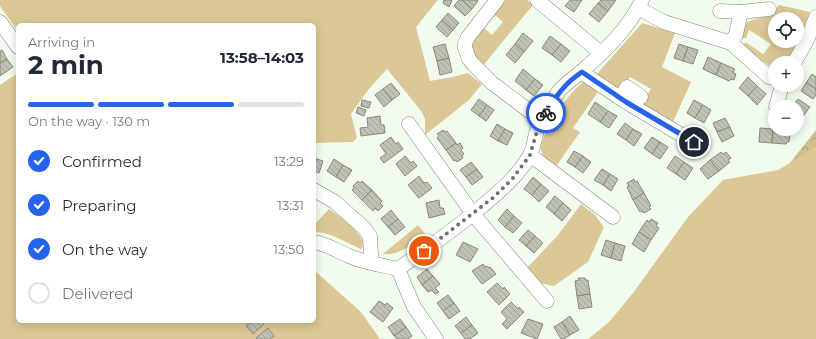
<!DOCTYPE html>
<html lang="en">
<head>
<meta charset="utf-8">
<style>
  :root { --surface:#fff; --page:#f6f6f7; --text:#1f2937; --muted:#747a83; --line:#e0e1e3; --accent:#2563eb }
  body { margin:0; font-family:Montserrat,sans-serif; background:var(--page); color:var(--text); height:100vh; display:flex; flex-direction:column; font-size:15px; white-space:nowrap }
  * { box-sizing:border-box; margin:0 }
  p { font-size:13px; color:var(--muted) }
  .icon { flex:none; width:22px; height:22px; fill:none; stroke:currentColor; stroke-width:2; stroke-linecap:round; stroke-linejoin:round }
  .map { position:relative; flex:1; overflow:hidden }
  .panel { position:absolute; left:16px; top:23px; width:300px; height:300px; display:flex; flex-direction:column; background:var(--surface); border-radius:6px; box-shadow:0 2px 10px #0003 }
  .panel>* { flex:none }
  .controls { position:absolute; left:768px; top:12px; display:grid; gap:8px }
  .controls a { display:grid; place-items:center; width:36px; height:36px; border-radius:50%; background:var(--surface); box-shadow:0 2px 10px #0003; font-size:20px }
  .pin { position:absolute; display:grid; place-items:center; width:34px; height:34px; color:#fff; margin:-17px; border:2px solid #fff; border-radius:50%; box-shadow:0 1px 4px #0007 }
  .courier { position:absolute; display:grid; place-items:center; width:40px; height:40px; margin:-20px; border:3px solid #2563eb; border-radius:50%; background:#fff; color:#222; box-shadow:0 1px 5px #0007 }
  .summary em { font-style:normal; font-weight:700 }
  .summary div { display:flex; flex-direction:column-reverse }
  .summary { display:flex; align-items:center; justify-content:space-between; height:68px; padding:0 12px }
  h1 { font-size:26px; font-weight:700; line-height:30px }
  .bar { display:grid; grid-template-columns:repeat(4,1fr); gap:6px 4px; align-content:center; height:48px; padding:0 12px }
  .bar i { height:5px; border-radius:3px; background:var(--line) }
  .bar .on { background:var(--accent) }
  .bar p { grid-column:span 4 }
  ol { padding:0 12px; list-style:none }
  li { display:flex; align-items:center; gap:12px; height:44px }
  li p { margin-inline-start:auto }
  li .icon { padding:4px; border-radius:50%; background:var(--accent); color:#fff; stroke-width:4 }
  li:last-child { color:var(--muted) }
  li i { width:22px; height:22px; border:2px solid var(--line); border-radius:50% }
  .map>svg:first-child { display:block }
  .grass { fill:#dcc896; fill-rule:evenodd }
  .forest { fill:url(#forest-crowns) }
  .building { fill:url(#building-back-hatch); stroke:#87897b }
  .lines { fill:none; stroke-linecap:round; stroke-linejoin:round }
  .minor-casing { stroke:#80897c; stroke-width:15 }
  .minor { stroke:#fff; stroke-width:14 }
  .done { stroke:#6d746b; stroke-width:4; stroke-dasharray:0 7.2 }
  .route { stroke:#2563eb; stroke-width:5 }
</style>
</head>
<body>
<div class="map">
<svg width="816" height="339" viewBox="0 0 816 339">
  <defs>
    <pattern id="forest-crowns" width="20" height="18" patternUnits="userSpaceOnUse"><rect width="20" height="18" fill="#d2be89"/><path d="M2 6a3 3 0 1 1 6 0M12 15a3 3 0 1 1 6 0" fill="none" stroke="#b4a376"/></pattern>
    <pattern id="building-back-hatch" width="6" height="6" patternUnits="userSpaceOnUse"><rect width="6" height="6" fill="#bfc1b2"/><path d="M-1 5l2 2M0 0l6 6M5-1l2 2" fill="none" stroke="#a4a699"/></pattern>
  </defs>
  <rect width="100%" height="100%" fill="#f2fcee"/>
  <g class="grass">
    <polygon points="0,0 438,0 416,27 430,81 452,77 468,73 482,84 469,100 425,135 425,119 422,112 387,69 368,90 351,114 357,138 353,142 314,143 314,25 18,25 18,32 0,6"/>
    <polygon points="506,0 527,0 533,5 481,68 475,62 470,43 482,26 492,35 503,22 495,15 486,26 484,24"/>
    <path d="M 779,5 L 810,12 L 789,60 L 786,63 L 775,63 L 775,68 L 772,68 L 745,47 L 744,43 L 747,43 L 763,54 L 771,44 L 749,30 L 746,38 L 742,38 L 744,28 L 747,22 L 761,17 L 771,16 L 771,13 ZM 775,19 L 797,19 L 797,41 L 775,41 Z"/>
    <polygon points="642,23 675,33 662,67 691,82 673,122 625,95 642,102 651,89 630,77 620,92 596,75"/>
    <polygon points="18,73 18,321 314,321 314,270 361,312 380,339 0,339 0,85"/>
    <path d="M 583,82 L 590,85 L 598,92 L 573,128 L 580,132 L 557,165 C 550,163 540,155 541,148 C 543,129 569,93 583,82 Z"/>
    <polygon points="816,147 816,339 588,339 609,322 633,293 688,217 723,180 778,170"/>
    <polygon points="581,204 595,215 604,227 588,262 554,286 540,283 527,268 558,235"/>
    <path d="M 329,209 C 343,218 357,229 365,244 L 361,249 C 346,243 331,232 314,232 L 314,225 Z"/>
    <path d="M 418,225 L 426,235 C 413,244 399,256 383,254 Z"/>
  </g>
  <polygon class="forest" points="816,130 816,147 789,164"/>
  <g class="building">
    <polygon points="444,0 452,0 449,7 443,3"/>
    <polygon points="459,0 462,0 472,9 465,16 454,6"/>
    <polygon points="462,0 477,0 478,1 472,9"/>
    <polygon points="570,0 582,0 574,12 565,6"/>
    <polygon points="601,0 616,0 608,11 598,3"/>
    <polygon points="598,3 608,11 599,22 589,14"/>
    <polygon points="448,13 459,23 453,30 442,20"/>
    <polygon points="442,20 453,30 447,37 436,27"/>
    <polygon points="523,33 533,41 524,52 515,44"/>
    <polygon points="550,36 561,44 552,55 542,48"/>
    <polygon points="445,44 449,58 437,61 433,47"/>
    <polygon points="515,44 524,52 515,63 506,55"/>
    <polygon points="561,44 570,51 561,62 552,55"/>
    <polygon points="679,44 688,47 683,61 674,58"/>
    <polygon points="688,47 698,50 693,64 683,61"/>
    <polygon points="2,50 7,59 0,63 0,51"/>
    <polygon points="708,57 721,63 716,75 703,69"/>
    <polygon points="449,58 452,72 440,75 437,61"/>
    <polygon points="7,59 13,67 0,76 0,63"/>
    <polygon points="721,63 735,69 733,72 736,74 734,80 731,79 729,81 716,75"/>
    <polygon points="523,69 535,79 526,90 515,81"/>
    <polygon points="812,74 816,77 816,89 806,83"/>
    <polygon points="748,77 757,86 748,96 739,88"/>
    <polygon points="535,79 543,85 534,96 526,90"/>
    <polygon points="391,83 400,94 392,100 383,89"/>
    <polygon points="806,83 816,89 816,95 813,99 801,91"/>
    <polygon points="757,86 766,94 757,105 748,96"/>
    <polygon points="383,89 392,100 384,107 375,95"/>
    <polygon points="479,99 487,105 479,116 471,110"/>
    <polygon points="798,99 810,107 804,115 797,110 797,107 792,107"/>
    <polygon points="362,100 371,102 369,108 361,106"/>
    <polygon points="694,100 703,105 695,118 687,113"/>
    <polygon points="595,102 608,111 600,122 588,114"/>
    <polygon points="487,105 494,110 486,121 479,116"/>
    <polygon points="703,105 711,110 704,123 695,118"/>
    <polygon points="358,107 366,110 364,116 356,113"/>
    <polygon points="797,110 804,115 797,126"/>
    <polygon points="608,111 617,116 609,128 600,122"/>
    <polygon points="380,116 381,125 384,125 385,133 361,136 360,128 368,127 367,118"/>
    <polygon points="725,118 730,127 717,132 713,123"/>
    <polygon points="625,123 633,129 626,140 617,134"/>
    <polygon points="497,124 505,129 498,141 490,136"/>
    <polygon points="730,127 734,136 722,142 717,132"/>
    <polygon points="760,128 773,129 772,143 759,142"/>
    <polygon points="505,129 513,133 507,145 498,141"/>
    <polygon points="633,129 642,134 634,146 626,140"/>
    <polygon points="773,129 787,130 787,135 790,135 789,142 787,142 786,144 772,143"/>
    <polygon points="443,130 445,132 447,131 456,143 446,150 437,138 439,136 437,134"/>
    <polygon points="391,137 396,144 398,142 403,149 384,163 380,158 386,154 380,145"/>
    <polygon points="652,137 660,142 652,154 644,148"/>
    <polygon points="660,142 668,147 660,159 652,154"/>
    <polygon points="456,143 457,145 460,143 463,148 461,150 464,154 462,156 463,158 457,162 456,160 454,161 446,150"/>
    <polygon points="574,151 583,156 575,167 567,162"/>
    <polygon points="721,152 723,154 726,152 731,158 728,160 730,162 719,171 710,160"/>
    <polygon points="405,156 411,163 413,161 417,166 405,176 396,164"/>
    <polygon points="583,156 591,162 583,173 575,167"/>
    <polygon points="675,156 684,162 676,174 667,168"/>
    <polygon points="314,158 323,161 319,173 314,171"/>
    <polygon points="334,159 343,165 336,177 327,171"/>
    <polygon points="710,160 719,171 708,179 700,169"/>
    <polygon points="471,162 477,169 466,177 460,170"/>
    <polygon points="684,162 693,168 685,180 676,174"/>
    <polygon points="343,165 352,170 344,182 336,177"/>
    <polygon points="477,169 483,177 472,185 466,177"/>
    <polygon points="602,169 610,174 603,185 594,180"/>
    <polygon points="610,174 618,179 611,191 603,185"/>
    <polygon points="419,176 424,183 427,182 432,188 419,198 408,185"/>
    <polygon points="533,177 541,184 532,195 524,189"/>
    <polygon points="634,179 635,182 637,181 644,193 633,200 627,187 629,186 627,183"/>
    <polygon points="358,181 360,183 362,181 372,190 362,200 352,190 354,188 353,186"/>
    <polygon points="541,184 549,191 539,202 532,195"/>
    <polygon points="372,190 382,201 380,203 383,206 378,211 375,208 373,211 362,200"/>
    <polygon points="644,193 651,206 649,207 651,209 644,213 642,211 640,212 633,200"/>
    <polygon points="555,196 563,203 554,214 546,207"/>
    <polygon points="439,200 440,208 443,208 445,214 429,218 426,203"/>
    <polygon points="563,203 571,210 562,221 554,214"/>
    <polygon points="507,209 514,216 505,227 498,220"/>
    <polygon points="391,210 398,219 388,227 381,219"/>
    <polygon points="514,216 522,223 513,233 505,227"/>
    <polygon points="398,219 405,227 395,235 388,227"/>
    <polygon points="651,219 658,223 656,226 659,228 651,240 639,232 647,220 650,222"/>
    <polygon points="528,230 535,236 526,246 519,240"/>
    <polygon points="639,232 651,240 644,252 632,244"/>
    <polygon points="535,236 543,243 534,253 526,246"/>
    <polygon points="606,240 615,243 611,258 601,255"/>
    <polygon points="463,242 478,249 470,262 456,255"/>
    <polygon points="615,243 625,246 621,261 611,258"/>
    <polygon points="483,264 485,267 487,266 489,268 490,267 496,274 482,284 472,271"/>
    <polygon points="427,269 433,276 422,285 417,277"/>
    <polygon points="433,276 440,284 435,288 439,292 435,294 432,290 428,292 422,285"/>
    <polygon points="578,278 585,278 585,280 588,280 590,294 577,296 575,281 579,280"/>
    <polygon points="497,283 503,289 504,287 510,294 499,305 487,292"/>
    <polygon points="590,294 592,307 579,309 577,296"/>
    <polygon points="448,295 454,303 443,311 437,303"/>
    <polygon points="379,301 385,305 387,303 393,308 383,322 370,312"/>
    <polygon points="511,302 518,309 519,307 524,312 507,329 502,324 507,319 501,312"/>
    <polygon points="454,303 460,311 449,319 443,311"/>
    <polygon points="570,316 579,330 570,335 562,322"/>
    <polygon points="466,317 472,325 461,333 455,326"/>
    <polygon points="400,319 406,327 394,336 388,327"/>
    <polygon points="528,319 543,324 537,339 521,333"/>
    <polygon points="253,321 262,321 264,324 253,334 246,326"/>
    <polygon points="562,322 570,335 564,339 561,339 554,327"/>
    <polygon points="472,325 478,333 470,339 465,339 461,333"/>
    <polygon points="406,327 412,336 408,339 397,339 394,336"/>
    <polygon points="268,328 274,336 270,339 257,339 256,338"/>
  </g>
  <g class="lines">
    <defs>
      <g id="minor">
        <polyline points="497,0 468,37 465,43 465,48 469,59 473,64 492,83 541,120"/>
        <polyline points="537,0 601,53"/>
        <polyline points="638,8 664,22 731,43 769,77 775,78"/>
        <polyline points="720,11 741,12 769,9"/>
        <polyline points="0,22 18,47"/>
        <polyline points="731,43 736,34 741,12"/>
        <polyline points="794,63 807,40 816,17"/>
        <polyline points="581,72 626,102 693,142"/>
        <polyline points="620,98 627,87 641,97"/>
        <polyline points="776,107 782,85"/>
        <polyline points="409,124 473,214 547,301"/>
        <polyline points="530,155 613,217"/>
        <polyline points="314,190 335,202 364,228 370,236 371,255 368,262"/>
        <path d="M 314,242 C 327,244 337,251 349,256 C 365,263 382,265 398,269 C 424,251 449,233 474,213 C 494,196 515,180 529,157 C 534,149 534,139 537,131 C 541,117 550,103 559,91 C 566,83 574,78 582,71 C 605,51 629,28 642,0"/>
        <polyline points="398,269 414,307 436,339"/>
      </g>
    </defs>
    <use href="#minor" class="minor-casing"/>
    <use href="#minor" class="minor"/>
  </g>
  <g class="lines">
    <polyline class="done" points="424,251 494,197 513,178 530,155 537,131 546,113"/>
    <path class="route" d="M 546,113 C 556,96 565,83 582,72 L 626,102 L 694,142"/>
  </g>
</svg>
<div class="controls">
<a><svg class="icon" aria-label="locate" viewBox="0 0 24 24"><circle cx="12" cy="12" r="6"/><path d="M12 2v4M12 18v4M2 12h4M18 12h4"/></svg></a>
<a>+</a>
<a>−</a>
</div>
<div class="pin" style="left:424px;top:251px;background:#ea580c"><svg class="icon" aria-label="bag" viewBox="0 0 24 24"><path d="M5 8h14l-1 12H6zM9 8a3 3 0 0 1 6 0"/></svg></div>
<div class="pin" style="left:694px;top:142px;background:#1f2937"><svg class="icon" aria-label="home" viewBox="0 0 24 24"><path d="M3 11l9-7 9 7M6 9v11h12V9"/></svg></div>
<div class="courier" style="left:546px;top:113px"><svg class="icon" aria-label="bike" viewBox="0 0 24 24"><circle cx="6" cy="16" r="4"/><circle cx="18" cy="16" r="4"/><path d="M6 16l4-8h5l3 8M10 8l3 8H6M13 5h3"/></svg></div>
<section class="panel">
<div class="summary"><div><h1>2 min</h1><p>Arriving in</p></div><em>13:58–14:03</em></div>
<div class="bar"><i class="on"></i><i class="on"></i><i class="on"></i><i></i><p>On the way · 130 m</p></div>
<ol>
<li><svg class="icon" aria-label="check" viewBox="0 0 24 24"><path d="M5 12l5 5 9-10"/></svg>Confirmed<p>13:29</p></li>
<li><svg class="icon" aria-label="check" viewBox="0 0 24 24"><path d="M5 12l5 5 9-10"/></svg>Preparing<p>13:31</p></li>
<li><svg class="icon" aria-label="check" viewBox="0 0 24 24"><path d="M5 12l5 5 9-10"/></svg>On the way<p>13:50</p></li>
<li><i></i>Delivered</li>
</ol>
</section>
</div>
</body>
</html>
